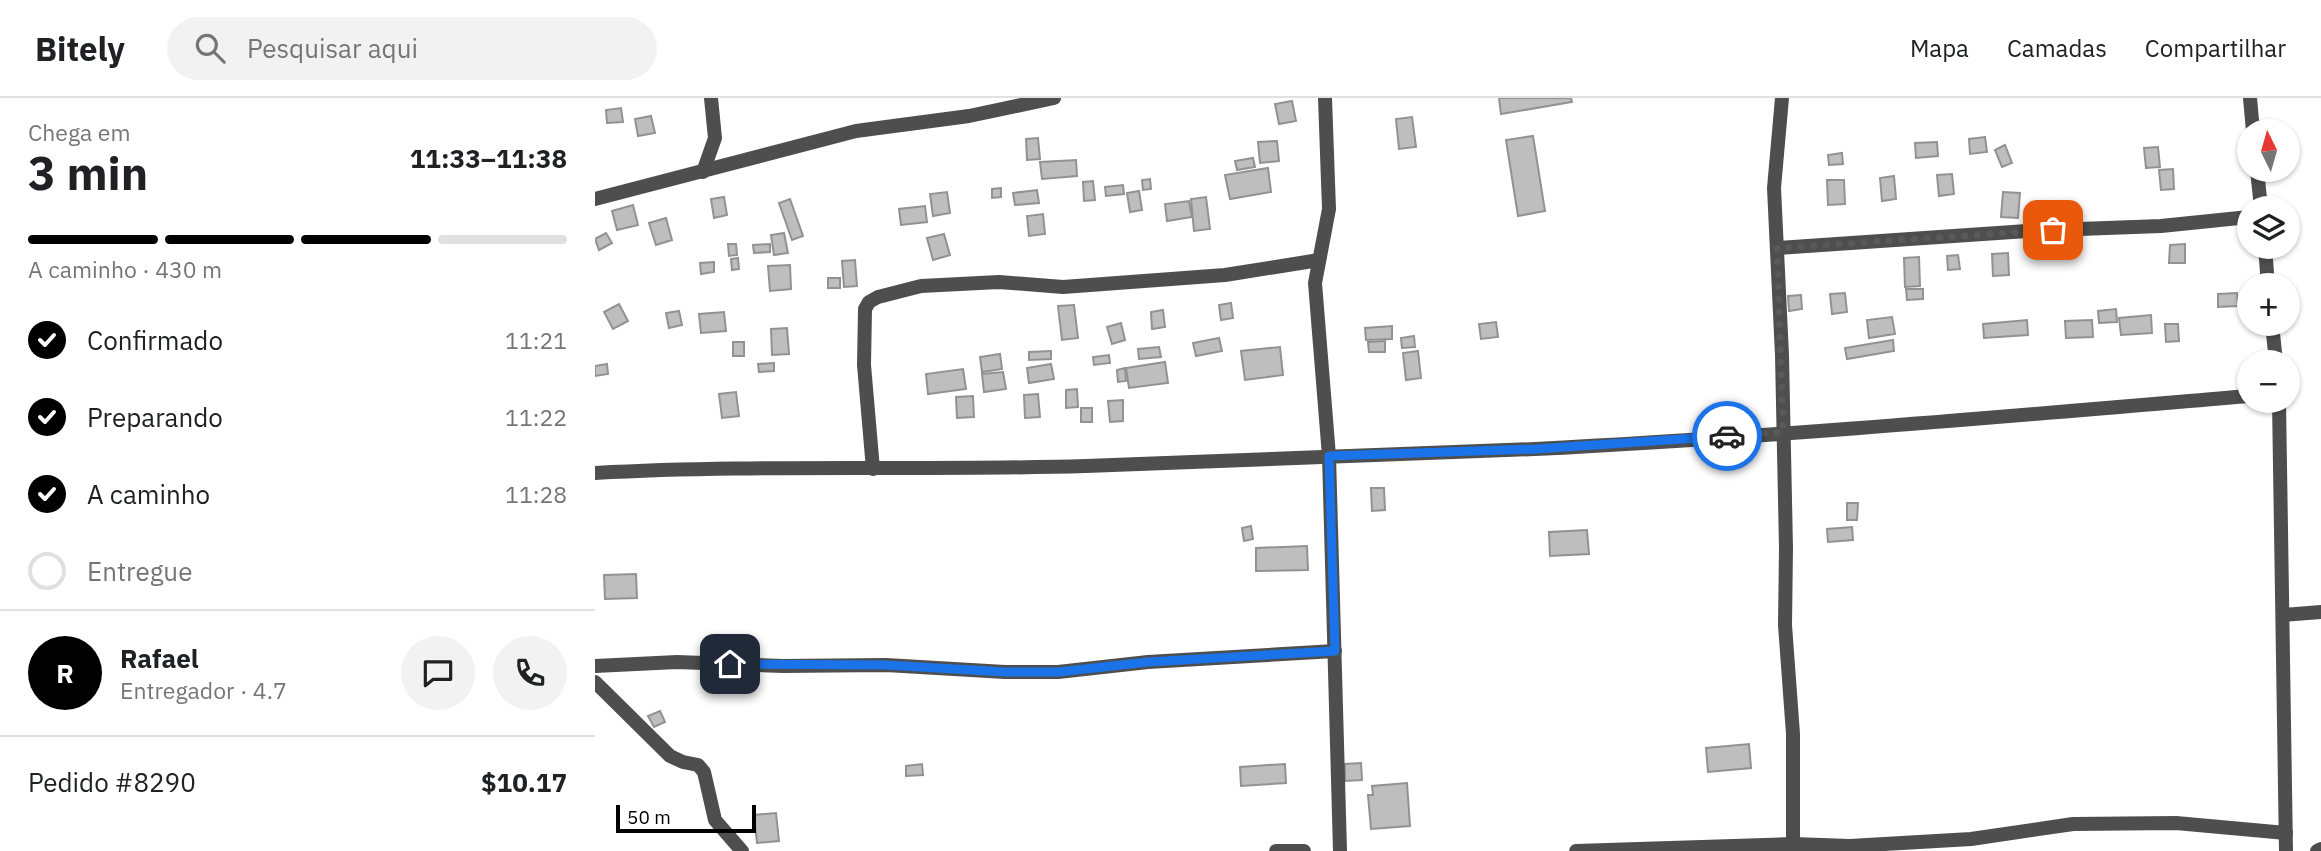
<!DOCTYPE html>
<html lang="pt">
<head>
<meta charset="utf-8">
<style>
  :root { --surface:#fff; --page:#f2f2f2; --text:#202124; --muted:#757577; --line:#e0e0e0; --accent:#000 }
  body { margin:0; font-family:"IBM Plex Sans",sans-serif; background:var(--page); color:var(--text); height:100vh; display:flex; flex-direction:column; font-size:26px; white-space:nowrap }
  * { box-sizing:border-box; margin:0 }
  p { font-size:23px; color:var(--muted) }
  .icon { flex:none; width:38px; height:38px; fill:none; stroke:currentColor; stroke-width:2; stroke-linecap:round; stroke-linejoin:round }
  .map { position:relative; flex:1; overflow:hidden }
  .panel { display:flex; flex-direction:column; background:var(--surface); width:595px }
  .panel>* { flex:none }
  .needle { width:46px; rotate:355deg }
  .controls { position:absolute; left:1642px; top:21px; display:grid; gap:14px }
  .controls a { display:grid; place-items:center; width:63px; height:63px; border-radius:50%; background:var(--surface); box-shadow:0 2px 5px #0004; font-size:35px }
  .scale { position:absolute; left:21px; bottom:18px; width:140px; box-sizing:border-box; padding-left:7px; border:4px solid #000; border-top:0; font-size:19px; line-height:24px; white-space:nowrap; color:#000; -webkit-text-stroke:5px #fff; paint-order:stroke }
  .pin { position:absolute; display:grid; place-items:center; width:60px; height:60px; color:#fff; margin:-30px; border-radius:14px; box-shadow:0 4px 10px #0006 }
  .courier { position:absolute; display:grid; place-items:center; width:70px; height:70px; margin:-35px; border:5px solid #1a73e8; border-radius:50%; background:#fff; color:#222; box-shadow:0 2px 9px #0007 }
  .head em { font-style:normal; font-weight:800 }
  .head div { display:flex; flex-direction:column-reverse }
  .head { display:flex; align-items:center; justify-content:space-between; height:119px; padding:0 28px }
  h1 { font-size:46px; font-weight:800; line-height:52px }
  .bar { display:grid; grid-template-columns:repeat(4,1fr); gap:10px 7px; align-content:center; height:84px; padding:0 28px }
  .bar i { height:9px; border-radius:5px; background:var(--line) }
  .bar .current { background:var(--accent) }
  .bar p { grid-column:span 4 }
  .line { display:flex; align-items:center; gap:18px; padding:0 28px; border-top:2px solid var(--line) }
  .line div { flex:1 }
  .round { display:grid; place-items:center; flex:none; width:74px; height:74px; border-radius:37px; background:var(--page) }
  ol { padding:0 28px; list-style:none }
  li { display:flex; align-items:center; gap:21px; height:77px }
  li p { margin-inline-start:auto }
  li .icon { padding:7px; border-radius:50%; background:var(--accent); color:#fff; stroke-width:4 }
  li:last-child { color:var(--muted) }
  li i { width:38px; height:38px; border:4px solid var(--line); border-radius:50% }
  header { display:flex; align-items:center; gap:42px; box-sizing:border-box; height:98px; padding:0 35px; background:var(--surface); border-bottom:2px solid var(--line) }
  header strong { font-size:33px }
  nav { display:flex; gap:38px; margin-inline-start:auto; font-size:24px }
  .search { width:490px; height:63px; background:var(--page); display:flex; align-items:center; gap:18px; box-sizing:border-box; padding:0 24px; border-radius:38px; color:var(--muted); font-size:26px }
  main { display:flex; flex:1; min-height:0 }
  .map>svg:first-child { display:block }
  .building { fill:#bebebe; stroke:#929292; stroke-width:2 }
  .lines { fill:none; stroke-linecap:round; stroke-linejoin:round }
  .minor { stroke:#4e4e4e; stroke-width:14 }
  .done { stroke:#595959; stroke-width:7; stroke-dasharray:0 12.6 }
  .route { stroke:#1a73e8; stroke-width:9 }
</style>
</head>
<body>
<header>
<strong>Bitely</strong>
<div class="search"><svg class="icon" aria-label="search" viewBox="0 0 24 24"><circle cx="10" cy="10" r="6"/><path d="M15 15l6 6"/></svg>Pesquisar aqui</div>
<nav><a>Mapa</a><a>Camadas</a><a>Compartilhar</a></nav>
</header>
<main>
<section class="panel">
<div class="head"><div><h1>3 min</h1><p>Chega em</p></div><em>11:33–11:38</em></div>
<div class="bar"><i class="current"></i><i class="current"></i><i class="current"></i><i></i><p>A caminho · 430 m</p></div>
<ol>
<li><svg class="icon" aria-label="check" viewBox="0 0 24 24"><path d="M5 12l5 5 9-10"/></svg>Confirmado<p>11:21</p></li>
<li><svg class="icon" aria-label="check" viewBox="0 0 24 24"><path d="M5 12l5 5 9-10"/></svg>Preparando<p>11:22</p></li>
<li><svg class="icon" aria-label="check" viewBox="0 0 24 24"><path d="M5 12l5 5 9-10"/></svg>A caminho<p>11:28</p></li>
<li><i></i>Entregue</li>
</ol>
<div class="line" style="height:126px"><b class="round" style="background:var(--accent);color:#fff">R</b><div><b>Rafael</b><p>Entregador · 4.7</p></div><a class="round"><svg class="icon" aria-label="chat" viewBox="0 0 24 24"><path d="M4 5h16v11H9l-5 4z"/></svg></a><a class="round"><svg class="icon" aria-label="phone" viewBox="0 0 24 24"><path d="M5 4h4l2 5-3 2q2 4 5 5l2-3 5 2v4C11 20 4 13 5 4z"/></svg></a></div>
<div class="line" style="height:91px"><div>Pedido #8290</div><b>$10.17</b></div>
</section>
<div class="map">
<svg width="1726" height="753" viewBox="0 0 1726 753">
  <rect width="100%" height="100%" fill="#fff"/>
  <g class="building">
    <polygon points="904,0 976,0 977,4 906,16"/>
    <polygon points="697,3 701,23 684,26 680,6"/>
    <polygon points="26,10 28,24 12,25 11,12"/>
    <polygon points="56,18 60,35 43,38 40,21"/>
    <polygon points="817,19 821,49 804,51 801,21"/>
    <polygon points="938,38 950,113 923,118 911,42"/>
    <polygon points="1390,39 1392,54 1375,56 1374,41"/>
    <polygon points="443,40 445,61 432,62 431,41"/>
    <polygon points="682,43 684,63 665,65 663,44"/>
    <polygon points="1342,44 1343,58 1321,60 1320,45"/>
    <polygon points="1410,47 1417,65 1407,69 1400,52"/>
    <polygon points="1563,49 1565,69 1551,70 1549,50"/>
    <polygon points="1247,55 1248,66 1234,67 1233,57"/>
    <polygon points="658,60 660,69 642,72 640,63"/>
    <polygon points="481,62 482,78 447,81 445,64"/>
    <polygon points="673,70 676,94 635,101 630,77"/>
    <polygon points="1578,71 1579,91 1566,92 1564,72"/>
    <polygon points="1357,76 1359,96 1344,98 1342,77"/>
    <polygon points="1299,78 1301,101 1287,103 1285,80"/>
    <polygon points="555,81 556,91 548,92 547,82"/>
    <polygon points="1232,82 1249,82 1250,106 1233,107"/>
    <polygon points="498,83 500,102 489,103 488,84"/>
    <polygon points="528,87 529,96 511,98 510,89"/>
    <polygon points="406,90 406,99 397,100 397,91"/>
    <polygon points="442,92 444,105 420,107 418,95"/>
    <polygon points="544,93 547,112 535,114 532,95"/>
    <polygon points="352,94 355,115 338,118 335,96"/>
    <polygon points="1408,94 1425,95 1423,120 1406,119"/>
    <polygon points="129,99 132,117 119,120 116,101"/>
    <polygon points="611,99 615,131 599,133 596,101"/>
    <polygon points="195,101 208,138 197,142 184,105"/>
    <polygon points="594,103 597,119 572,123 570,106"/>
    <polygon points="38,107 43,127 22,132 17,113"/>
    <polygon points="330,108 332,124 306,127 304,111"/>
    <polygon points="448,116 450,136 434,138 432,118"/>
    <polygon points="71,120 77,142 61,147 54,125"/>
    <polygon points="11,135 17,145 4,152 0,141"/>
    <polygon points="189,135 193,155 179,157 176,137"/>
    <polygon points="349,136 355,157 338,162 332,140"/>
    <polygon points="133,146 141,146 142,157 134,158"/>
    <polygon points="175,146 175,154 159,155 158,147"/>
    <polygon points="1590,146 1590,165 1574,165 1575,147"/>
    <polygon points="1413,155 1414,177 1398,178 1397,156"/>
    <polygon points="1363,157 1365,171 1353,172 1352,158"/>
    <polygon points="1324,159 1325,188 1310,189 1309,160"/>
    <polygon points="143,160 144,171 137,172 136,161"/>
    <polygon points="260,162 262,188 249,189 247,163"/>
    <polygon points="119,164 119,174 106,176 105,165"/>
    <polygon points="195,167 196,191 175,193 173,168"/>
    <rect x="233" y="180" width="12" height="10"/>
    <polygon points="1311,191 1328,191 1328,201 1312,202"/>
    <polygon points="1250,195 1252,214 1237,216 1235,196"/>
    <polygon points="1642,195 1643,208 1623,209 1623,196"/>
    <polygon points="1206,197 1207,211 1194,213 1193,198"/>
    <polygon points="636,205 638,220 626,222 624,207"/>
    <polygon points="24,206 33,223 18,231 9,214"/>
    <polygon points="479,207 483,240 467,242 463,208"/>
    <polygon points="1521,211 1522,224 1504,225 1503,213"/>
    <polygon points="568,212 570,229 557,231 556,214"/>
    <polygon points="84,213 87,227 74,230 71,215"/>
    <polygon points="129,214 131,233 106,235 104,216"/>
    <polygon points="1556,217 1557,235 1526,237 1524,220"/>
    <polygon points="1297,219 1300,236 1274,240 1272,222"/>
    <polygon points="1432,222 1433,237 1389,240 1388,226"/>
    <polygon points="1497,222 1498,239 1471,240 1470,223"/>
    <polygon points="901,224 903,239 886,241 884,226"/>
    <polygon points="526,225 530,242 517,246 512,229"/>
    <polygon points="1570,226 1583,226 1584,243 1571,244"/>
    <polygon points="797,228 797,241 771,242 770,230"/>
    <polygon points="192,230 194,256 177,257 176,231"/>
    <polygon points="819,238 820,249 807,250 806,240"/>
    <polygon points="624,240 627,253 601,258 598,245"/>
    <polygon points="1298,242 1299,253 1252,261 1250,250"/>
    <polygon points="790,243 790,254 774,254 773,244"/>
    <rect x="138" y="244" width="11" height="14"/>
    <polygon points="564,249 566,259 544,261 543,251"/>
    <polygon points="685,249 688,277 650,282 646,253"/>
    <polygon points="456,253 456,261 434,262 434,254"/>
    <polygon points="823,253 826,280 811,282 808,255"/>
    <polygon points="405,256 407,271 387,274 385,259"/>
    <polygon points="514,257 515,265 499,267 498,259"/>
    <polygon points="570,264 573,285 534,290 531,270"/>
    <polygon points="179,265 179,273 164,274 163,266"/>
    <polygon points="12,266 13,276 0,278 0,268"/>
    <polygon points="456,266 459,281 434,285 432,270"/>
    <polygon points="530,270 531,283 523,284 522,272"/>
    <polygon points="368,271 371,291 333,296 331,276"/>
    <polygon points="408,274 411,291 389,294 387,276"/>
    <polygon points="482,291 483,309 471,310 471,292"/>
    <polygon points="141,294 144,318 127,320 124,296"/>
    <polygon points="443,296 445,319 430,320 429,297"/>
    <polygon points="378,298 379,319 362,320 361,299"/>
    <polygon points="528,302 528,323 515,324 513,303"/>
    <rect x="486" y="310" width="11" height="14"/>
    <polygon points="776,390 789,390 790,412 777,413"/>
    <polygon points="1252,405 1263,405 1262,422 1252,422"/>
    <polygon points="656,428 658,441 649,443 647,430"/>
    <polygon points="1257,429 1258,442 1233,444 1232,431"/>
    <polygon points="992,432 994,456 955,458 954,434"/>
    <polygon points="712,448 713,472 661,473 661,450"/>
    <polygon points="41,476 42,500 10,501 9,477"/>
    <polygon points="65,613 70,624 59,629 53,618"/>
    <polygon points="1154,646 1156,670 1113,674 1111,650"/>
    <polygon points="766,665 767,682 750,683 750,666"/>
    <polygon points="327,666 328,677 311,678 311,668"/>
    <polygon points="690,666 691,685 646,688 645,669"/>
    <polygon points="812,685 815,728 776,731 773,697 778,697 777,688"/>
    <polygon points="181,715 184,743 162,745 159,717"/>
  </g>
  <g class="lines">
    <g class="minor">
      <polyline points="730,0 734,111 720,185 734,358 745,753"/>
      <polyline points="1187,0 1179,90 1187,257 1191,450 1190,527 1198,636 1198,753"/>
      <polyline points="1655,0 1658,33"/>
      <polyline points="1662,72 1666,110"/>
      <polyline points="108,74 120,40 116,0"/>
      <polyline points="0,101 261,33 374,18 459,0"/>
      <polyline points="1670,149 1673,187"/>
      <polyline points="1182,150 1432,133 1566,128 1654,119"/>
      <polyline points="1677,226 1681,264"/>
      <polyline points="1684,303 1691,753"/>
      <polyline points="278,371 269,267 270,211 274,204 283,199 326,188 404,184 468,189 630,177 724,162"/>
      <path d="M 0,375 C 163,366 327,373 491,368 C 640,363 790,358 940,351 C 1178,339 1416,318 1654,298"/>
      <polyline points="1688,517 1726,514"/>
      <polyline points="0,568 82,564 188,568 291,567 410,574 463,574 553,564 740,553"/>
      <polyline points="0,584 75,658 88,664 103,667 109,674 120,722 147,753"/>
      <polyline points="681,753 709,753"/>
      <polyline points="981,753 1198,746 1255,748 1376,741 1478,726 1581,725 1691,735"/>
      <polyline points="1722,753 1726,751"/>
    </g>
  </g>
  <g class="lines">
    <polyline class="done" points="1132,338 1188,334 1182,150 1458,132"/>
    <polyline class="route" points="135,566 291,567 410,574 463,574 553,564 740,553 734,358 941,351 1132,338"/>
  </g>
</svg>
<div class="controls">
<a><svg class="needle" viewBox="-14 -14 28 28"><path d="M0-13l5 13h-10z" fill="#e53935"/><path d="M0 13l5-13h-10z" fill="#757577"/></svg></a>
<a><svg class="icon" aria-label="layers" viewBox="0 0 24 24"><path d="M12 4l9 5-9 5-9-5zM3 14l9 5 9-5"/></svg></a>
<a>+</a>
<a>−</a>
</div>
<div class="scale">50 m</div>
<div class="pin" style="left:1458px;top:132px;background:#ea580c"><svg class="icon" aria-label="bag" viewBox="0 0 24 24"><path d="M5 8h14l-1 12H6zM9 8a3 3 0 0 1 6 0"/></svg></div>
<div class="pin" style="left:135px;top:566px;background:#1f2937"><svg class="icon" aria-label="home" viewBox="0 0 24 24"><path d="M3 11l9-7 9 7M6 9v11h12V9"/></svg></div>
<div class="courier" style="left:1132px;top:338px"><svg class="icon" aria-label="car" viewBox="0 0 24 24"><path d="M5 17H2v-5l4-1 3-4h7l3 4 3 1v5h-3M9 17h6M6 11h13"/><circle cx="7" cy="17" r="2"/><circle cx="17" cy="17" r="2"/></svg></div>
</div>
</main>
</body>
</html>
